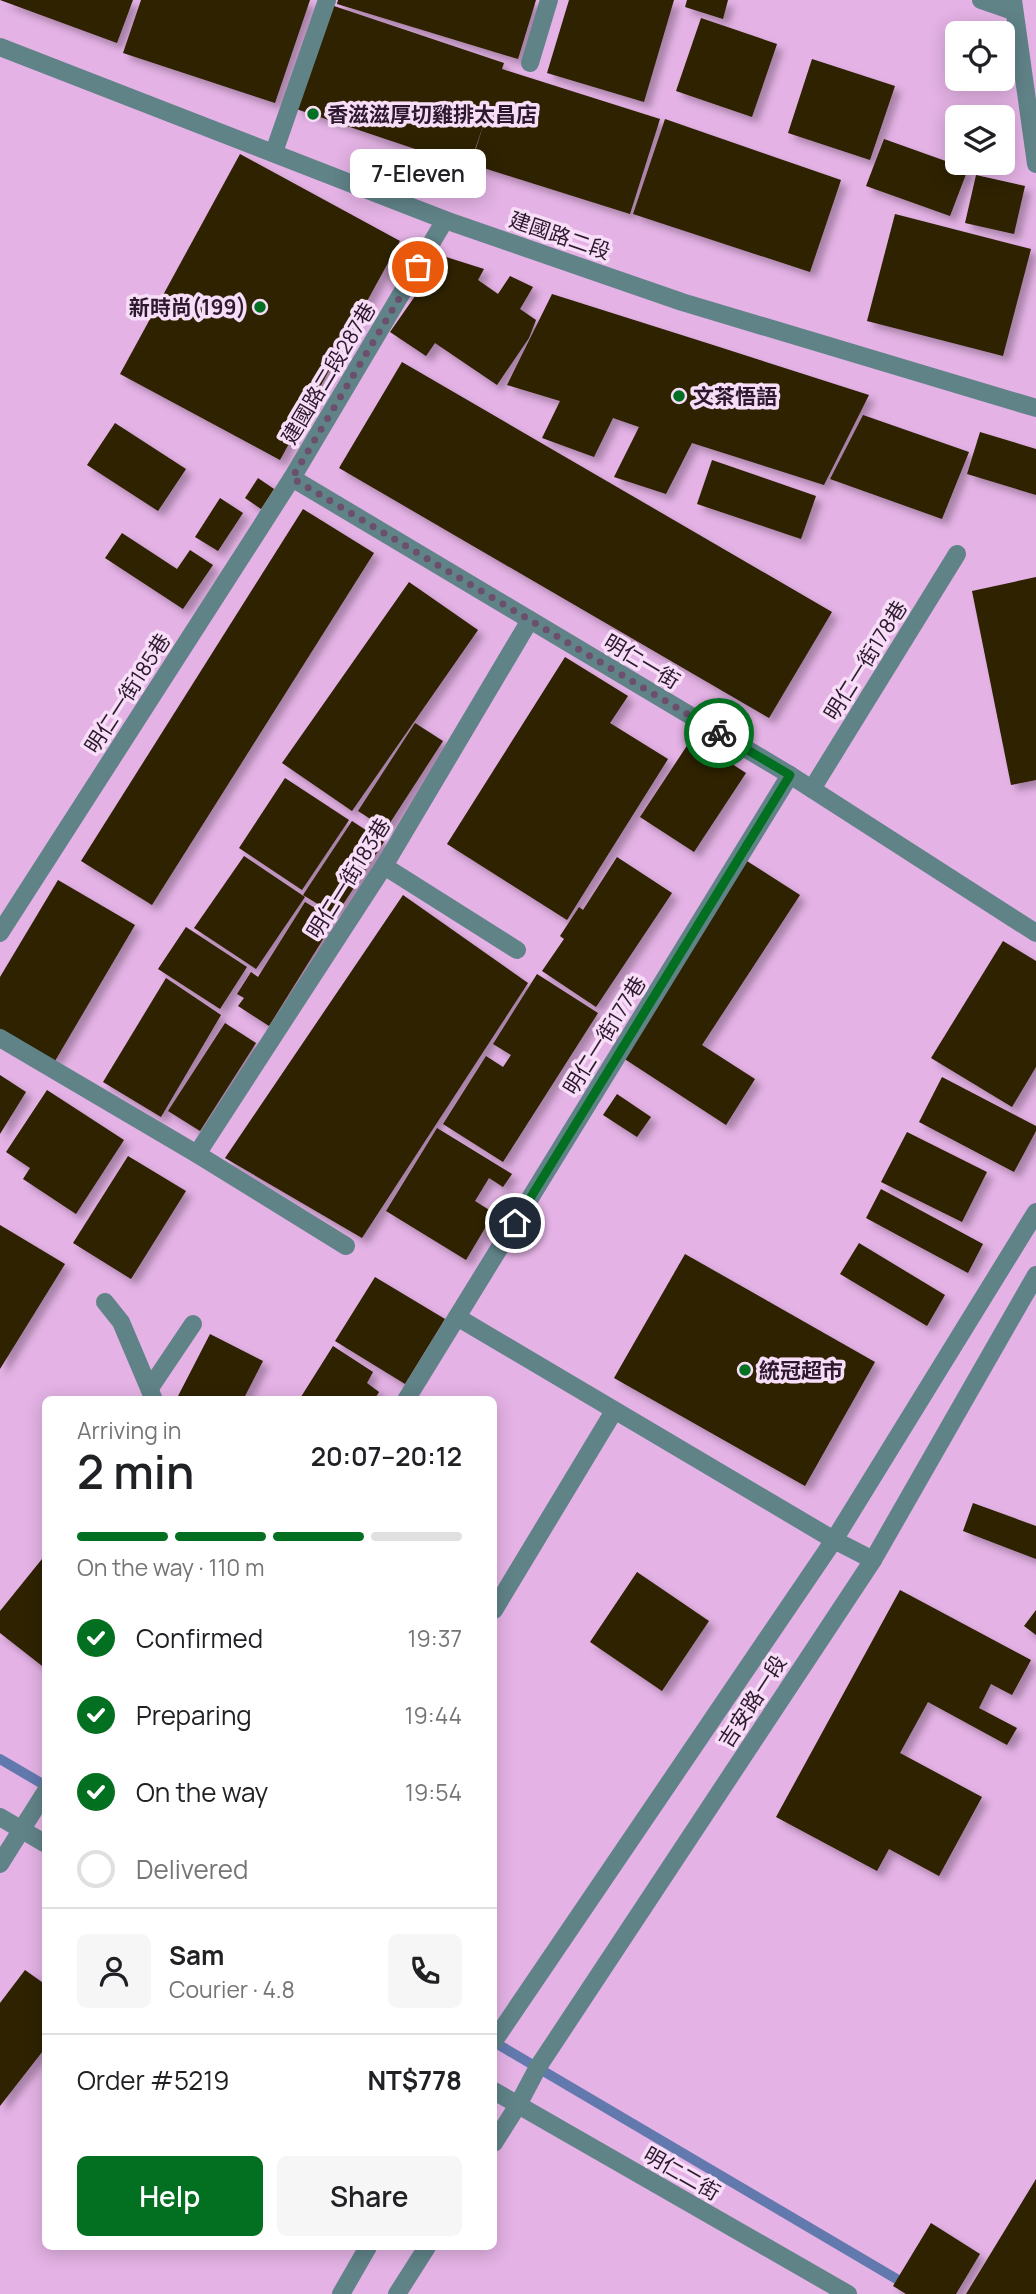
<!DOCTYPE html>
<html lang="en">
<head>
<meta charset="utf-8">
<style>
  :root { --surface:#fff; --page:#f6f6f6; --text:#202124; --muted:#757577; --line:#e0e0e0; --accent:#036f20 }
  body { margin:0; font-family:Manrope,"Noto Sans TC",sans-serif; background:var(--page); color:var(--text); height:100vh; display:flex; flex-direction:column; font-size:26px; white-space:nowrap }
  * { box-sizing:border-box; margin:0 }
  p { font-size:23px; color:var(--muted) }
  .icon { flex:none; width:38px; height:38px; fill:none; stroke:currentColor; stroke-width:2; stroke-linecap:round; stroke-linejoin:round }
  .map { position:relative; flex:1; overflow:hidden }
  .drawer { position:absolute; left:42px; top:1396px; width:455px; height:854px; display:flex; flex-direction:column; background:var(--surface); border-radius:10px; box-shadow:0 4px 18px #0003 }
  .drawer>* { flex:none }
  .controls { position:absolute; left:945px; top:21px; display:grid; gap:14px }
  .controls a { display:grid; place-items:center; width:70px; height:70px; border-radius:10px; background:var(--surface); box-shadow:0 4px 18px #0003; font-size:35px }
  .pin { position:absolute; display:grid; place-items:center; width:60px; height:60px; color:#fff; margin:-30px; border:4px solid #fff; border-radius:50%; box-shadow:0 2px 7px #0007 }
  .courier { position:absolute; display:grid; place-items:center; width:70px; height:70px; margin:-35px; border:5px solid #036f20; border-radius:50%; background:#fff; color:#222; box-shadow:0 2px 9px #0007 }
  .bubble { position:absolute; height:49px; border-radius:10px; background:var(--surface); box-shadow:0 4px 18px #0003; font-size:23px; font-weight:600; line-height:49px; text-align:center }
  .summary em { font-style:normal; font-weight:600 }
  .summary div { display:flex; flex-direction:column-reverse }
  .summary { display:flex; align-items:center; justify-content:space-between; height:119px; padding:0 35px }
  h1 { font-size:46px; font-weight:600; line-height:52px }
  .bar { display:grid; grid-template-columns:repeat(4,1fr); gap:10px 7px; align-content:center; height:84px; padding:0 35px }
  .bar i { height:9px; border-radius:5px; background:var(--line) }
  .bar .selected { background:var(--accent) }
  .bar p { grid-column:span 4 }
  .line { display:flex; align-items:center; gap:18px; padding:0 35px; border-top:2px solid var(--line) }
  .line div { flex:1 }
  .round { display:grid; place-items:center; flex:none; width:74px; height:74px; border-radius:10px; background:var(--page) }
  ol { padding:0 35px; list-style:none }
  li { display:flex; align-items:center; gap:21px; height:77px }
  li p { margin-inline-start:auto }
  li .icon { padding:7px; border-radius:50%; background:var(--accent); color:#fff; stroke-width:4 }
  li:last-child { color:var(--muted) }
  li i { width:38px; height:38px; border:4px solid var(--line); border-radius:50% }
  .cta { display:flex; gap:14px; margin-top:auto; padding:14px 35px }
  .cta a { flex:1; height:80px; border-radius:10px; background:var(--accent); color:#fff; font-size:28px; font-weight:600; line-height:80px; text-align:center }
  .cta a+a { background:var(--page); color:var(--text) }
  .map>svg:first-child { display:block }
  .lines { fill:none; stroke-linecap:round; stroke-linejoin:round }
  .stream { stroke:#6279ad; stroke-width:10 }
  .building { fill:#2d2000; filter:url(#shadow) }
  .minor { stroke:#608388; stroke-width:18 }
  .done { stroke:#6c4f6d; stroke-width:7; stroke-dasharray:0 12.6 }
  .route { stroke:#036f20; stroke-width:9 }
  .poi-dot { fill:#036f20; stroke:#f7ddf7; stroke-width:2.5 }
  .labels { text-anchor:middle; dominant-baseline:central; stroke-width:7; stroke-linejoin:round; paint-order:stroke }
  .poi-label { font-size:21px; font-weight:bold; fill:#2c192d; stroke:#f7ddf7; text-anchor:start }
  .street-label { font-size:21px; fill:#2c192d; stroke:#f7ddf7 }
</style>
</head>
<body>
<div class="map">
<svg width="1036" height="2294" viewBox="0 0 1036 2294">
  <defs>
    <filter id="shadow"><feDropShadow dx="6" dy="6" stdDeviation="3.5" flood-color="#0004"/></filter>
  </defs>
  <rect width="100%" height="100%" fill="#e4b2e5"/>
  <g class="lines">
    <g class="stream">
      <polyline points="0,1759 46,1786"/>
      <polyline points="494,2042 922,2294"/>
    </g>
  </g>
  <g class="building">
    <polygon points="0,0 133,0 117,43"/>
    <polygon points="141,0 310,0 275,103 123,53"/>
    <polygon points="338,0 536,0 518,59 337,4"/>
    <polygon points="569,0 674,0 644,102 547,73"/>
    <polygon points="687,0 728,0 723,19 685,7"/>
    <polygon points="331,5 504,63 502,69 660,119 630,214 471,164 485,120 469,167 296,109"/>
    <polygon points="701,18 777,44 752,117 676,91"/>
    <polygon points="812,59 895,86 870,160 788,133"/>
    <polygon points="665,119 841,180 810,272 633,214"/>
    <polygon points="884,139 968,169 950,216 866,186"/>
    <polygon points="240,154 400,241 280,460 120,374"/>
    <polygon points="976,175 1025,186 1014,234 965,223"/>
    <polygon points="895,214 1031,249 1003,356 867,321"/>
    <polygon points="443,256 484,269 478,280 498,294 510,276 533,287 520,309 536,320 529,338 497,385 435,343 426,356 390,332"/>
    <polygon points="552,294 710,344 869,395 824,485 692,443 666,494 614,477 639,427 613,418 594,457 542,438 560,401 507,385"/>
    <polygon points="402,362 832,612 769,718 339,468"/>
    <polygon points="863,415 969,452 942,519 830,479"/>
    <polygon points="115,423 186,469 158,511 87,465"/>
    <polygon points="980,432 1036,449 1036,495 967,474"/>
    <polygon points="712,460 816,496 801,539 697,504"/>
    <polygon points="258,478 274,489 261,509 245,498"/>
    <polygon points="220,498 243,513 218,551 195,537"/>
    <polygon points="303,509 374,553 152,905 81,861"/>
    <polygon points="122,533 177,569 190,550 213,565 183,609 105,558"/>
    <polygon points="1036,577 1036,780 1011,785 972,591"/>
    <polygon points="409,582 478,630 352,811 282,763"/>
    <polygon points="565,657 628,696 610,723 668,759 567,920 447,844"/>
    <polygon points="415,723 443,741 386,829 358,811"/>
    <polygon points="692,738 746,773 694,852 640,817"/>
    <polygon points="285,778 349,820 302,890 239,848"/>
    <polygon points="352,821 384,842 336,915 303,895"/>
    <polygon points="244,856 305,897 256,969 194,928"/>
    <polygon points="617,857 672,893 596,1007 542,971 564,939 560,936 579,907 583,910"/>
    <polygon points="747,861 800,895 702,1045 755,1079 726,1125 620,1056"/>
    <polygon points="58,880 135,925 55,1061 0,1029 0,977"/>
    <polygon points="403,895 528,983 362,1238 225,1158"/>
    <polygon points="305,902 335,920 269,1026 238,1006 244,998 237,994 251,972 258,977"/>
    <polygon points="186,927 247,967 220,1009 158,969"/>
    <polygon points="1003,941 1036,961 1036,1067 1012,1107 931,1058"/>
    <polygon points="537,974 598,1013 503,1162 443,1124 486,1056 503,1067 511,1055 493,1044"/>
    <polygon points="166,978 221,1015 161,1117 103,1082"/>
    <polygon points="225,1023 256,1043 200,1131 168,1111"/>
    <polygon points="0,1075 26,1092 0,1134"/>
    <polygon points="942,1077 1036,1126 1036,1131 1014,1172 919,1122"/>
    <polygon points="47,1090 124,1140 76,1214 23,1179 30,1168 6,1152"/>
    <polygon points="617,1094 651,1117 637,1137 603,1115"/>
    <polygon points="437,1128 512,1174 503,1187 489,1178 475,1201 494,1213 466,1260 386,1211"/>
    <polygon points="907,1132 987,1172 962,1222 881,1182"/>
    <polygon points="128,1156 186,1191 131,1279 73,1243"/>
    <polygon points="881,1189 983,1244 968,1273 866,1218"/>
    <polygon points="0,1225 65,1264 0,1369"/>
    <polygon points="859,1243 945,1295 927,1326 840,1274"/>
    <polygon points="685,1254 875,1362 805,1486 614,1378"/>
    <polygon points="375,1277 445,1319 405,1384 335,1341"/>
    <polygon points="210,1334 263,1361 243,1400 176,1400"/>
    <polygon points="333,1346 373,1372 367,1383 379,1392 374,1400 299,1400"/>
    <polygon points="973,1503 1036,1526 1036,1559 963,1531"/>
    <polygon points="46,1554 46,1669 0,1633 0,1611"/>
    <polygon points="637,1572 709,1621 662,1691 590,1642"/>
    <polygon points="900,1590 1031,1660 1012,1695 991,1684 979,1708 1017,1728 1007,1745 928,1702 900,1753 982,1797 939,1876 889,1849 877,1871 776,1817"/>
    <polygon points="1036,1610 1036,1635 1024,1626"/>
    <polygon points="25,1970 46,1985 46,2047 0,2106 0,2003"/>
    <polygon points="1036,2179 1036,2294 966,2294"/>
    <polygon points="931,2223 980,2254 956,2294 906,2294 893,2286"/>
  </g>
  <g class="lines">
    <g class="minor">
      <polyline points="981,0 1013,11"/>
      <polyline points="1013,0 1036,164"/>
      <polyline points="0,47 445,220 682,302 1036,408"/>
      <polyline points="530,63 549,0"/>
      <polyline points="274,152 327,0"/>
      <polyline points="292,478 790,775 1036,933"/>
      <polyline points="812,789 957,554"/>
      <polyline points="384,866 517,950"/>
      <polyline points="0,933 292,478 445,220"/>
      <polyline points="0,1038 197,1154 346,1246"/>
      <polyline points="197,1154 384,866 530,620"/>
      <polyline points="105,1302 121,1322 154,1400"/>
      <polyline points="457,1317 834,1540 873,1560"/>
      <polyline points="150,1388 193,1324"/>
      <polyline points="406,1400 790,775"/>
      <polyline points="494,1610 614,1411"/>
      <polyline points="0,1817 46,1844"/>
      <polyline points="0,1864 46,1791"/>
      <polyline points="494,2041 834,1540 1036,1212"/>
      <polyline points="494,2091 848,2294"/>
      <polyline points="494,2143 518,2105 538,2067 873,1560 1036,1275"/>
      <polyline points="341,2294 368,2247"/>
      <polyline points="397,2294 427,2247"/>
    </g>
  </g>
  <g class="lines">
    <polyline class="done" points="418,267 292,478 719,733"/>
    <polyline class="route" points="515,1223 790,775 719,733"/>
  </g>
  <g class="poi-dot">
    <circle cx="313" cy="114" r="7"/>
    <circle cx="260" cy="307" r="7"/>
    <circle cx="679" cy="396" r="7"/>
    <circle cx="745" cy="1370" r="7"/>
  </g>
  <g class="labels">
    <g class="poi-label">
      <text x="327" y="114">香滋滋厚切雞排太昌店</text>
      <text x="246" y="307" text-anchor="end">新時尚(199)</text>
      <text x="693" y="396">文茶悟語</text>
      <text x="759" y="1370">統冠超市</text>
    </g>
    <g class="street-label">
      <text transform="translate(560 235) rotate(19)">建國路二段</text>
      <text transform="translate(328 373) rotate(-59)">建國路二段287巷</text>
      <text transform="translate(865 660) rotate(-58)">明仁一街178巷</text>
      <text transform="translate(642 661) rotate(31)">明仁一街</text>
      <text transform="translate(127 693) rotate(-57)">明仁一街185巷</text>
      <text transform="translate(348 878) rotate(-58)">明仁一街183巷</text>
      <text transform="translate(604 1035) rotate(-58)">明仁一街177巷</text>
      <text transform="translate(752 1701) rotate(-57)">吉安路一段</text>
      <text transform="translate(682 2173) rotate(30)">明仁二街</text>
    </g>
  </g>
</svg>
<div class="controls">
<a><svg class="icon" aria-label="locate" viewBox="0 0 24 24"><circle cx="12" cy="12" r="6"/><path d="M12 2v4M12 18v4M2 12h4M18 12h4"/></svg></a>
<a><svg class="icon" aria-label="layers" viewBox="0 0 24 24"><path d="M12 4l9 5-9 5-9-5zM3 14l9 5 9-5"/></svg></a>
</div>
<div class="pin" style="left:418px;top:267px;background:#ea580c"><svg class="icon" aria-label="bag" viewBox="0 0 24 24"><path d="M5 8h14l-1 12H6zM9 8a3 3 0 0 1 6 0"/></svg></div>
<div class="pin" style="left:515px;top:1223px;background:#1f2937"><svg class="icon" aria-label="home" viewBox="0 0 24 24"><path d="M3 11l9-7 9 7M6 9v11h12V9"/></svg></div>
<div class="courier" style="left:719px;top:733px"><svg class="icon" aria-label="bike" viewBox="0 0 24 24"><circle cx="6" cy="16" r="4"/><circle cx="18" cy="16" r="4"/><path d="M6 16l4-8h5l3 8M10 8l3 8H6M13 5h3"/></svg></div>
<div class="bubble" style="left:350px;top:149px;width:136px">7-Eleven</div>
<section class="drawer">
<div class="summary"><div><h1>2 min</h1><p>Arriving in</p></div><em>20:07–20:12</em></div>
<div class="bar"><i class="selected"></i><i class="selected"></i><i class="selected"></i><i></i><p>On the way · 110 m</p></div>
<ol>
<li><svg class="icon" aria-label="check" viewBox="0 0 24 24"><path d="M5 12l5 5 9-10"/></svg>Confirmed<p>19:37</p></li>
<li><svg class="icon" aria-label="check" viewBox="0 0 24 24"><path d="M5 12l5 5 9-10"/></svg>Preparing<p>19:44</p></li>
<li><svg class="icon" aria-label="check" viewBox="0 0 24 24"><path d="M5 12l5 5 9-10"/></svg>On the way<p>19:54</p></li>
<li><i></i>Delivered</li>
</ol>
<div class="line" style="height:126px"><a class="round"><svg class="icon" aria-label="person" viewBox="0 0 24 24"><circle cx="12" cy="8" r="4"/><path d="M4 21q1-7 8-7t8 7"/></svg></a><div><b>Sam</b><p>Courier · 4.8</p></div><a class="round"><svg class="icon" aria-label="phone" viewBox="0 0 24 24"><path d="M5 4h4l2 5-3 2q2 4 5 5l2-3 5 2v4C11 20 4 13 5 4z"/></svg></a></div>
<div class="line" style="height:91px"><div>Order #5219</div><b>NT$778</b></div>
<div class="cta"><a>Help</a><a>Share</a></div>
</section>
</div>
</body>
</html>
